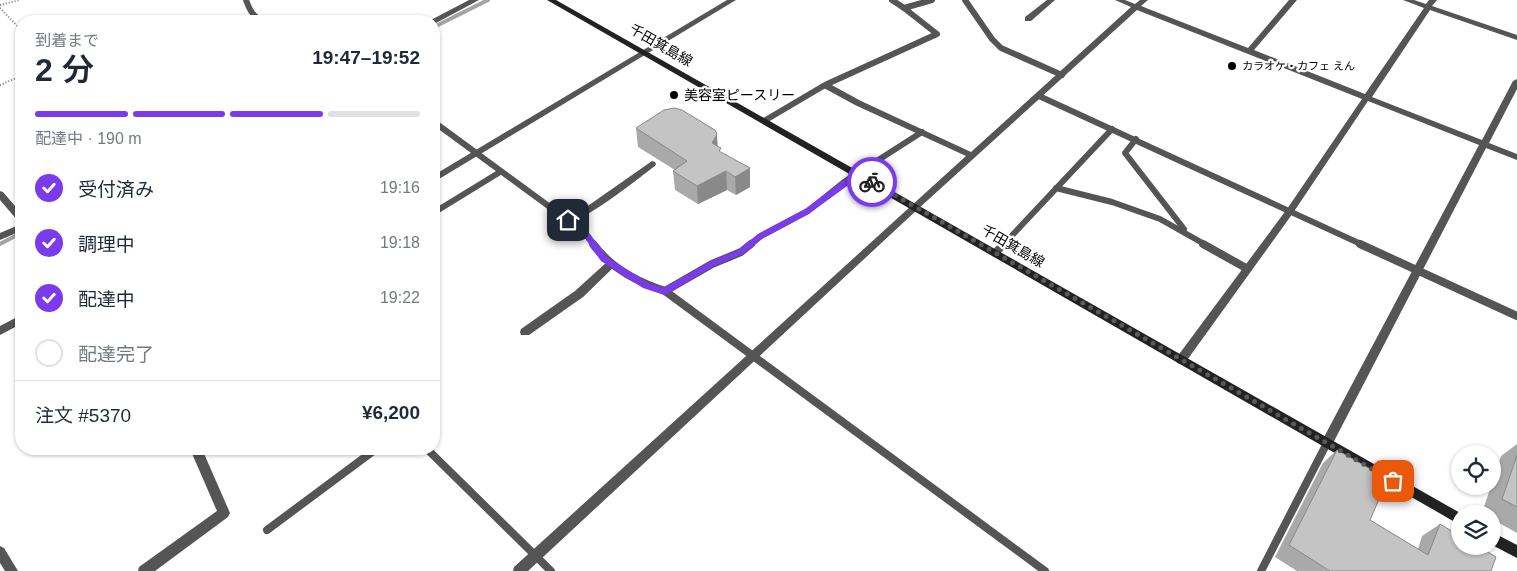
<!DOCTYPE html>
<html lang="ja">
<head>
<meta charset="utf-8">
<style>
  :root { --surface:#fff; --page:#f6f6f7; --text:#1f2937; --muted:#747a83; --line:#e0e1e3; --accent:#7c3aed }
  body { margin:0; font-family:Helvetica,"Noto Sans JP",sans-serif; background:var(--page); color:var(--text); height:100vh; display:flex; flex-direction:column; font-size:19px; white-space:nowrap }
  * { box-sizing:border-box; margin:0 }
  p { font-size:16px; color:var(--muted) }
  .icon { flex:none; width:28px; height:28px; fill:none; stroke:currentColor; stroke-width:2; stroke-linecap:round; stroke-linejoin:round }
  .map { position:relative; flex:1; overflow:hidden }
  .side { position:absolute; left:15px; top:15px; width:425px; height:440px; display:flex; flex-direction:column; background:var(--surface); border-radius:20px; box-shadow:0 1px 4px #0004 }
  .side>* { flex:none }
  .fabs { position:absolute; left:1451px; top:445px; display:grid; gap:10px }
  .fabs a { display:grid; place-items:center; width:50px; height:50px; border-radius:50%; background:var(--surface); box-shadow:0 1px 4px #0004; font-size:25px }
  .pin { position:absolute; display:grid; place-items:center; width:42px; height:42px; color:#fff; margin:-21px; border-radius:10px; box-shadow:0 2px 8px #0006 }
  .courier { position:absolute; display:grid; place-items:center; width:50px; height:50px; margin:-25px; border:4px solid #7c3aed; border-radius:50%; background:#fff; color:#222; box-shadow:0 1px 6px #0007 }
  .overview em { font-style:normal; font-weight:600 }
  .overview div { display:flex; flex-direction:column-reverse }
  .overview { display:flex; align-items:center; justify-content:space-between; height:85px; padding:0 20px }
  h1 { font-size:32px; font-weight:600; line-height:38px }
  .bar { display:grid; grid-template-columns:repeat(4,1fr); gap:8px 5px; align-content:center; height:60px; padding:0 20px }
  .bar i { height:6px; border-radius:4px; background:var(--line) }
  .bar .active { background:var(--accent) }
  .bar p { grid-column:span 4 }
  .line { display:flex; align-items:center; gap:12px; padding:0 20px; border-top:1px solid var(--line) }
  .line div { flex:1 }
  ol { padding:0 20px; list-style:none }
  li { display:flex; align-items:center; gap:15px; height:55px }
  li p { margin-inline-start:auto }
  li .icon { padding:5px; border-radius:50%; background:var(--accent); color:#fff; stroke-width:4 }
  li:last-child { color:var(--muted) }
  li i { width:28px; height:28px; border:2px solid var(--line); border-radius:50% }
  .map>svg:first-child { display:block }
  .lines { fill:none; stroke-linecap:round; stroke-linejoin:round }
  .stream { stroke:#a3a3a3; stroke-width:4 }
  .path { stroke:#777; stroke-width:2; stroke-dasharray:1 2; stroke-linecap:butt }
  .service-far1 { stroke:#555; stroke-width:6 }
  .service { stroke:#555; stroke-width:8 }
  .minor { fill:#555; fill-rule:evenodd }
  .secondary { fill:#222; fill-rule:evenodd }
  .wall { fill:#a9a9a9 }
  .shaded-wall { fill:#898989 }
  .building { fill:#c4c4c4; stroke:#898989 }
  .route { fill:#7c3aed }
  .done { stroke:#595959; stroke-width:5; stroke-dasharray:0 9 }
  .poi-dot { fill:#000; stroke:#fff; stroke-width:2 }
  .labels { text-anchor:middle; dominant-baseline:central; stroke-width:4.5; stroke-linejoin:round; paint-order:stroke }
  .far-poi-label { font-size:11px; fill:#000; stroke:#fff; text-anchor:start }
  .street-label { font-size:14px; fill:#000; stroke:#fff }
  .poi-label { font-size:14px; fill:#000; stroke:#fff; text-anchor:start }
</style>
</head>
<body>
<div class="map">
<svg width="1517" height="571" viewBox="0 0 1517 571">
  <rect width="100%" height="100%" fill="#fff"/>
  <g class="lines">
    <g class="stream">
      <polyline points="434,27 488,0"/>
      <polyline points="0,244 21,233"/>
    </g>
    <g class="path">
      <polyline points="0,5 20,0"/>
      <polyline points="0,8 21,30"/>
      <polyline points="0,85 21,76"/>
    </g>
    <g class="service-far1">
      <path d="M 246,0 C 254,23 261,20 283,21"/>
      <polyline points="892,0 904,8"/>
      <polyline points="965,0 992,39 1001,48 1062,75"/>
      <polyline points="1039,96 1363,245"/>
      <polyline points="764,121 825,85 937,34 904,8 932,0"/>
      <polyline points="434,122 584,232 594,245"/>
      <polyline points="1136,139 1125,153 1184,229"/>
      <polyline points="1056,188 1112,202 1160,219 1206,245"/>
      <polyline points="750,245 761,236 808,211 844,182 922,132"/>
      <polyline points="1003,245 1112,129"/>
    </g>
    <g class="service">
      <path d="M 593,244 C 610,267 637,282 665,291 L 1045,571"/>
      <polyline points="1203,244 1246,268"/>
      <polyline points="1360,244 1517,316"/>
      <polyline points="995,253 1004,244"/>
      <polyline points="665,291 712,264 741,252 751,244"/>
      <polyline points="427,449 551,571"/>
      <polyline points="267,530 376,449"/>
      <polyline points="1261,571 1327,443"/>
    </g>
    <g class="minor">
      <polygon points="469,0 479,0 436,23 429,21"/>
      <polygon points="727,0 736,0 434,182 434,175"/>
      <polygon points="1047,0 1055,0 1031,21 1025,21 1025,17"/>
      <polygon points="1115,0 1125,0 1135,4 1140,0 1148,0 1141,6 1248,48 1289,0 1297,0 1254,50 1365,94 1424,8 1403,0 1414,0 1426,4 1429,0 1437,0 1432,6 1517,35 1517,40 1430,10 1372,97 1482,140 1513,81 1517,79 1517,89 1489,143 1517,154 1517,160 1486,148 1331,447 1327,448 1323,447 1321,443 1323,439 1479,145 1368,101 1293,213 1185,363 1181,364 1177,363 1176,360 1177,357 1287,209 1362,99 1137,10 918,209 528,571 513,571 514,567 966,156 855,105 822,87 822,83 828,83 861,101 971,152 1131,7"/>
      <path d="M 652,161 L 655,162 L 656,164 L 655,166 C 640,177 580,226 565,222 L 563,220 L 565,218 L 582,210 Z"/>
      <polygon points="501,168 505,171 504,173 434,216 434,209"/>
      <polygon points="0,191 3,192 21,213 21,222 18,221 0,200"/>
      <polygon points="21,224 21,231 0,240 0,233"/>
      <polygon points="611,260 616,264 614,267 583,297 529,335 521,335 520,332 521,329 575,291 608,261"/>
      <polygon points="21,315 21,324 0,335 0,326"/>
      <polygon points="190,449 202,449 230,513 228,517 155,571 138,571 139,567 217,511"/>
      <polygon points="0,546 4,548 18,571 5,571 0,563"/>
    </g>
    <g class="secondary">
      <polygon points="547,0 556,0 1462,514 1460,514 1460,525"/>
      <polygon points="1492,532 1517,545 1517,558 1492,545"/>
    </g>
  </g>
  <g class="wall">
    <polygon points="636,128 722,153 750,168 750,187 736,195 727,190 698,204 675,190 673,171 675,170 638,147"/>
    <polygon points="1517,444 1517,533 1492,519 1492,514 1482,513 1491,486 1492,486 1492,481 1501,456"/>
    <polygon points="1337,450 1370,520 1418,549 1422,536 1440,524 1491,571 1297,571 1275,557 1323,463"/>
  </g>
  <g class="shaded-wall">
    <polygon points="717,134 718,152 712,143"/>
    <polygon points="750,168 750,187 736,195 735,177"/>
    <polygon points="726,171 727,190 698,204 697,186"/>
  </g>
  <g class="building">
    <polygon points="674,108 682,110 715,130 717,134 712,143 721,148 719,151 750,168 735,177 726,171 697,186 673,171 687,161 636,128 664,110"/>
    <polygon points="1337,450 1388,479 1370,520 1428,555 1440,524 1460,536 1460,546 1478,546 1496,557 1491,571 1330,571 1289,545"/>
    <polygon points="1517,455 1517,507 1502,499"/>
  </g>
  <polygon class="route" points="855,172 860,172 876,182 872,185 858,178 810,213 763,238 743,254 714,266 665,295 643,288 601,261 582,234 564,220 571,218 587,230 607,257 648,283 664,288 709,262 738,250 758,234 805,209"/>
  <g class="lines">
    <polyline class="done" points="872,182 1393,481"/>
  </g>
  <g class="poi-dot">
    <circle cx="1232" cy="66" r="5"/>
    <circle cx="674" cy="95" r="5"/>
  </g>
  <g class="labels">
    <g class="far-poi-label">
      <text x="1242" y="66">カラオケ・カフェ えん</text>
    </g>
    <g class="street-label">
      <text transform="translate(661 45) rotate(30)">千田箕島線</text>
      <text transform="translate(1013 246) rotate(30)">千田箕島線</text>
    </g>
    <g class="poi-label">
      <text x="684" y="95">美容室ピースリー</text>
    </g>
  </g>
</svg>
<div class="fabs">
<a><svg class="icon" aria-label="locate" viewBox="0 0 24 24"><circle cx="12" cy="12" r="6"/><path d="M12 2v4M12 18v4M2 12h4M18 12h4"/></svg></a>
<a><svg class="icon" aria-label="layers" viewBox="0 0 24 24"><path d="M12 4l9 5-9 5-9-5zM3 14l9 5 9-5"/></svg></a>
</div>
<div class="pin" style="left:1393px;top:481px;background:#ea580c"><svg class="icon" aria-label="bag" viewBox="0 0 24 24"><path d="M5 8h14l-1 12H6zM9 8a3 3 0 0 1 6 0"/></svg></div>
<div class="pin" style="left:568px;top:220px;background:#1f2937"><svg class="icon" aria-label="home" viewBox="0 0 24 24"><path d="M3 11l9-7 9 7M6 9v11h12V9"/></svg></div>
<div class="courier" style="left:872px;top:182px"><svg class="icon" aria-label="bike" viewBox="0 0 24 24"><circle cx="6" cy="16" r="4"/><circle cx="18" cy="16" r="4"/><path d="M6 16l4-8h5l3 8M10 8l3 8H6M13 5h3"/></svg></div>
<section class="side">
<div class="overview"><div><h1>2 分</h1><p>到着まで</p></div><em>19:47–19:52</em></div>
<div class="bar"><i class="active"></i><i class="active"></i><i class="active"></i><i></i><p>配達中 · 190 m</p></div>
<ol>
<li><svg class="icon" aria-label="check" viewBox="0 0 24 24"><path d="M5 12l5 5 9-10"/></svg>受付済み<p>19:16</p></li>
<li><svg class="icon" aria-label="check" viewBox="0 0 24 24"><path d="M5 12l5 5 9-10"/></svg>調理中<p>19:18</p></li>
<li><svg class="icon" aria-label="check" viewBox="0 0 24 24"><path d="M5 12l5 5 9-10"/></svg>配達中<p>19:22</p></li>
<li><i></i>配達完了</li>
</ol>
<div class="line" style="height:65px"><div>注文 #5370</div><b>¥6,200</b></div>
</section>
</div>
</body>
</html>
